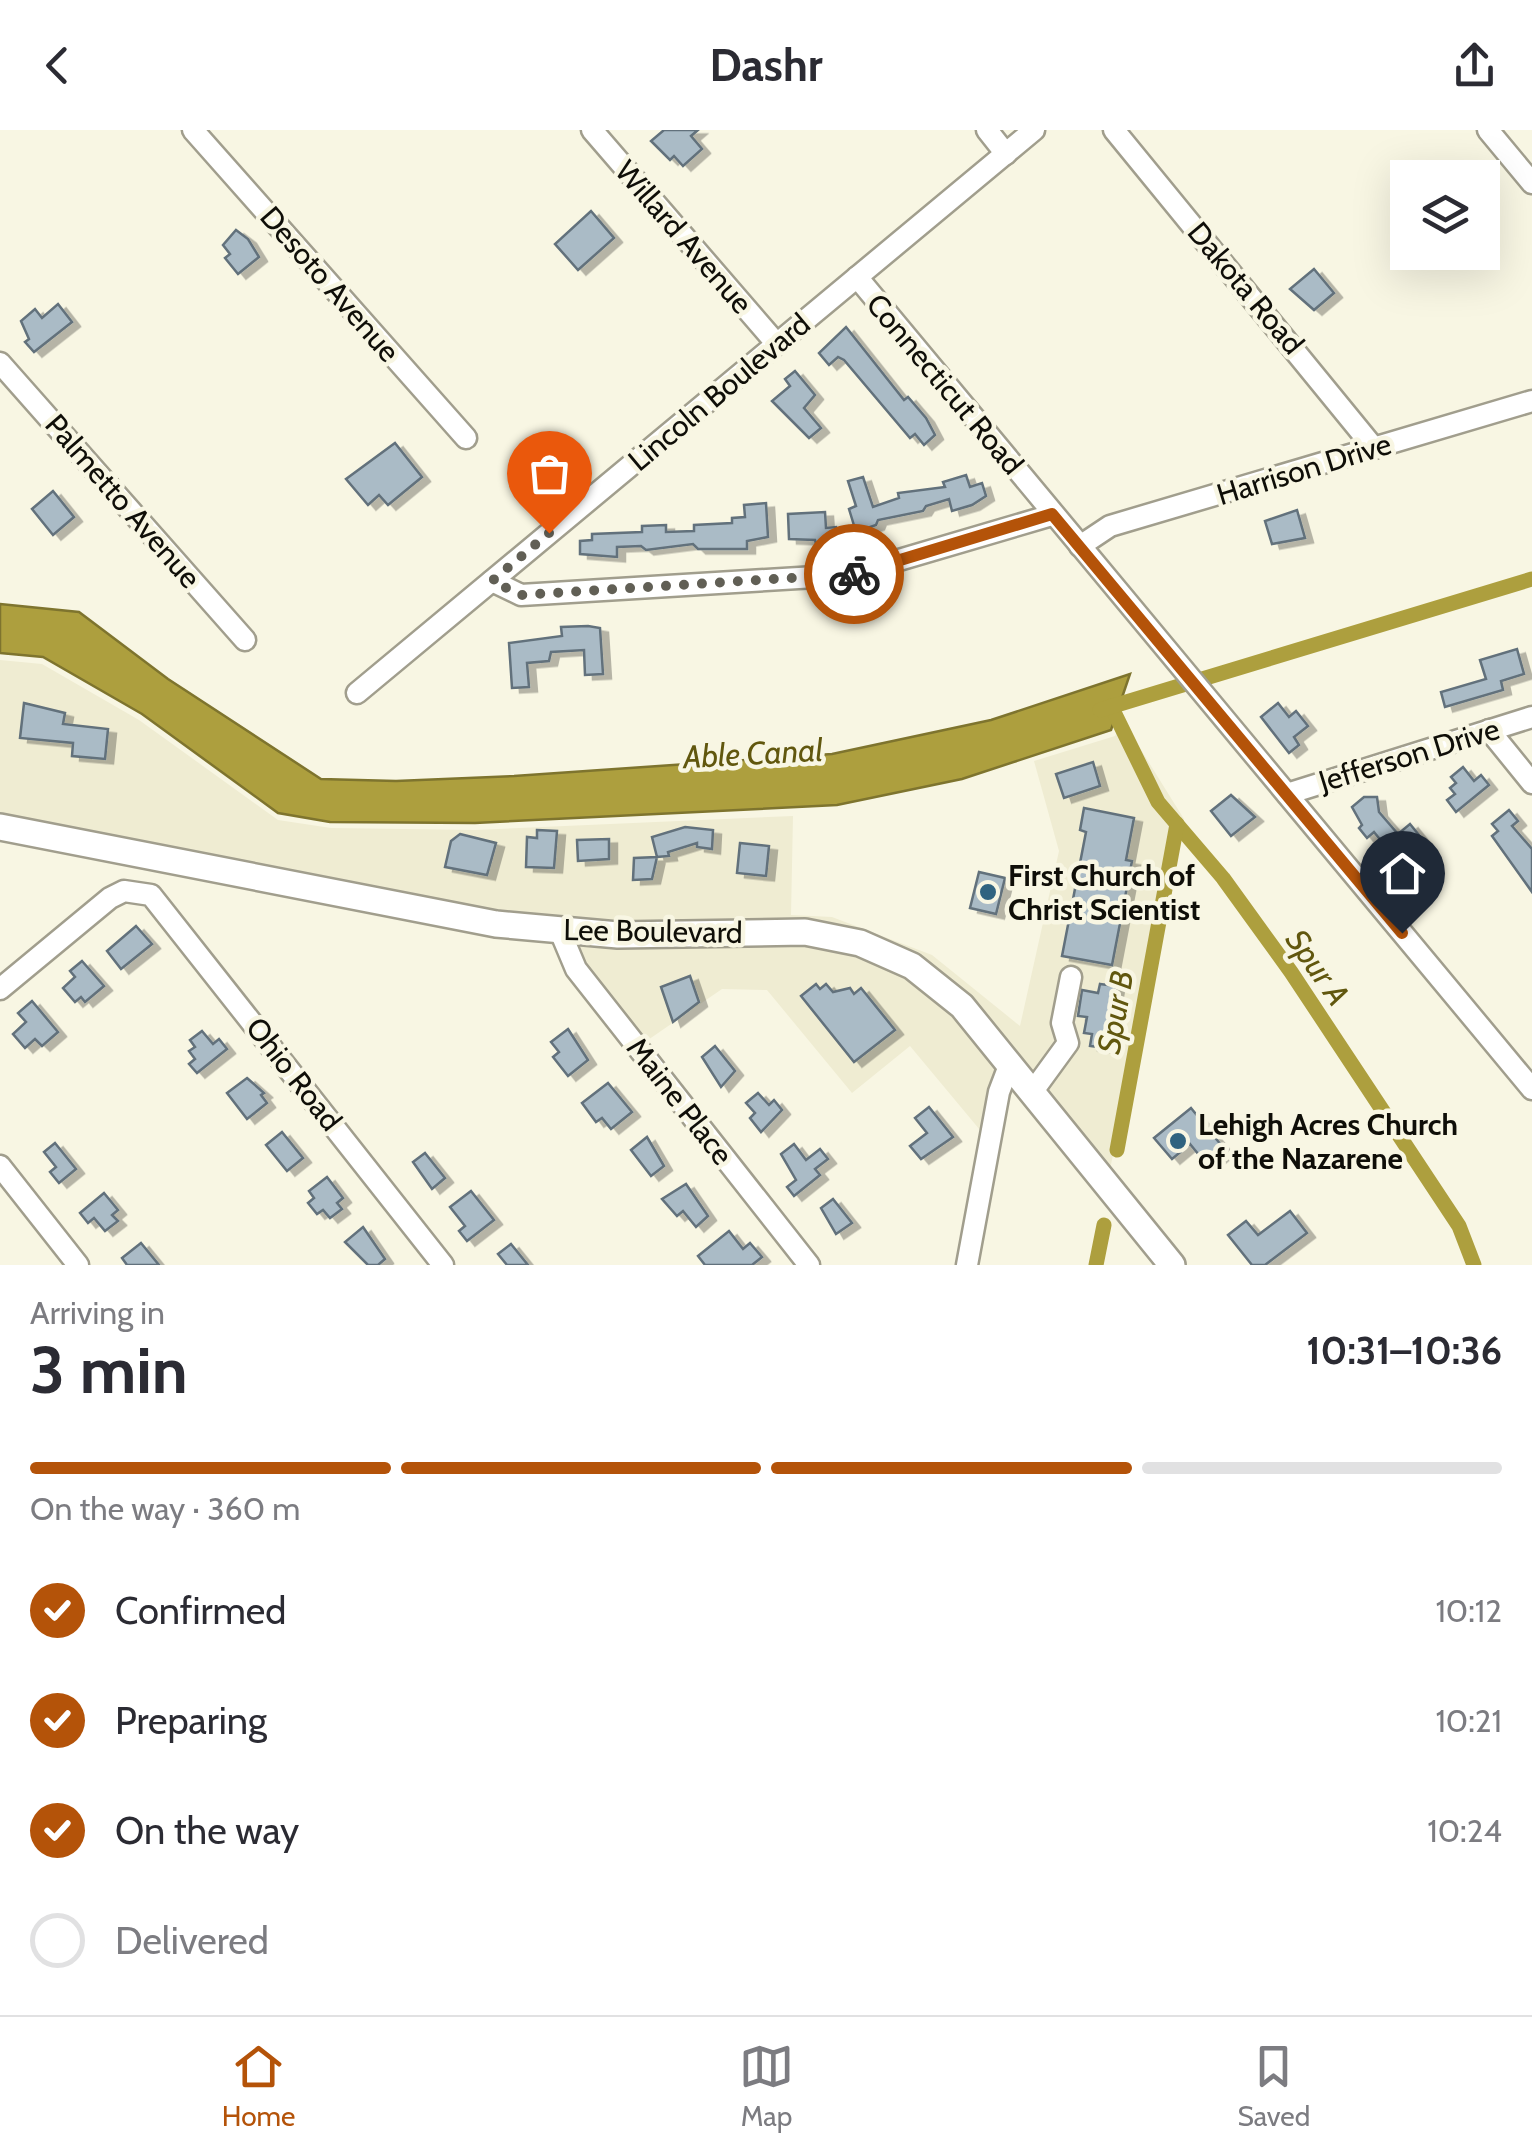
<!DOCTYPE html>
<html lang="en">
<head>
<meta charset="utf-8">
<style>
  :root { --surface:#fff; --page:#f7f7f7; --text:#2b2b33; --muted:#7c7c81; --line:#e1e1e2; --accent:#b45309 }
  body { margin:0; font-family:Cabin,sans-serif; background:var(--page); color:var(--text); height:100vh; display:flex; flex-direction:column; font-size:38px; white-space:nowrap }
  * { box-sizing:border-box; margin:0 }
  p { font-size:32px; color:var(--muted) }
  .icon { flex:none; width:55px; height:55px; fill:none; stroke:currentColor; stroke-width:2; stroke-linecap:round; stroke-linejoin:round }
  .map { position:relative; height:1135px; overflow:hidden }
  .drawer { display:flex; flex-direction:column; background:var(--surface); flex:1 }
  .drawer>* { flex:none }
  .tools { position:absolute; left:1390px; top:30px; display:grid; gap:20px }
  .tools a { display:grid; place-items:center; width:110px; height:110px; border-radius:0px; background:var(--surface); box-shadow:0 10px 40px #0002; font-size:50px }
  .pin { position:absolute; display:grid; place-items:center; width:85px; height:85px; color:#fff; margin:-102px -42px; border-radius:50% 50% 50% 0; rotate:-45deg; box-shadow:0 0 10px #0007 }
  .pin .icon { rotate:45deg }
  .courier { position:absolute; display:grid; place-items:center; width:100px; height:100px; margin:-50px; border:8px solid #b45309; border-radius:50%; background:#fff; color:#222; box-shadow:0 2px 12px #0007 }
  .headline em { font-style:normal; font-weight:800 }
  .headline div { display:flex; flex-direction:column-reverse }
  .headline { display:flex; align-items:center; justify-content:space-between; height:170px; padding:0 30px }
  h1 { font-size:65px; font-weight:800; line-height:75px }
  .bar { display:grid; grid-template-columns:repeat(4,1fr); gap:15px 10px; align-content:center; height:120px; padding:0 30px }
  .bar i { height:12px; border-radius:8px; background:var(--line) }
  .bar .current { background:var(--accent) }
  .bar p { grid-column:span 4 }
  ol { padding:0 30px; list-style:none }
  li { display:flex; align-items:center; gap:30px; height:110px }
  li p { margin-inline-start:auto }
  li .icon { padding:10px; border-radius:50%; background:var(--accent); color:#fff; stroke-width:4 }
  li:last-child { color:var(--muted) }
  li i { width:55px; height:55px; border:5px solid var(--line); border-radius:50% }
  header { display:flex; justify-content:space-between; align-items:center; height:130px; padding:0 30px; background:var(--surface); font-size:45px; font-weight:800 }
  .dock { display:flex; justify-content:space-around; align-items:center; height:140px; border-top:2px solid var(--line); background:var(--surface); font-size:28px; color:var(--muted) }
  .dock a { display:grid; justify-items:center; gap:5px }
  .dock .current { color:var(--accent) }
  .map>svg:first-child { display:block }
  .built { fill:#efecd2 }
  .water { fill:#ad9f3e; stroke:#7e742e; stroke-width:2.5 }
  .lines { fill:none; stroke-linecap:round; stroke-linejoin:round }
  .canal { stroke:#ad9f3e; stroke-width:15 }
  .building { fill:#aabbc6; stroke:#62717b; stroke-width:2.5; filter:url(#shadow) }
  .minor-casing { stroke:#a19e8d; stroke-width:25 }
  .major-casing { stroke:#a19e8d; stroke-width:30 }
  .minor { stroke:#fff; stroke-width:20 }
  .major { stroke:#fff; stroke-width:25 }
  .done { stroke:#615f55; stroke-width:10; stroke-dasharray:0 18 }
  .route { stroke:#b45309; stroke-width:12 }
  .poi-dot { fill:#306380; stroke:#f8f6e3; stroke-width:4 }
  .labels { text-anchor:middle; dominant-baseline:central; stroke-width:9; stroke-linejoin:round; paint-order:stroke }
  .street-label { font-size:30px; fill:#0f0e08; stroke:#f8f6e3 }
  .poi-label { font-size:30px; font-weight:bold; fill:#0f0e08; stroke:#f8f6e3; text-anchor:start }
  .water-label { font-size:32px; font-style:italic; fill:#61570e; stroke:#f8f6e3 }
</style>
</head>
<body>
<header><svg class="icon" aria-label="back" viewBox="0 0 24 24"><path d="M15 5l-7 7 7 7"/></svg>Dashr<svg class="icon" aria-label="share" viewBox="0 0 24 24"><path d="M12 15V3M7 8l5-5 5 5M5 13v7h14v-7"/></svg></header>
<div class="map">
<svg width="1532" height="1135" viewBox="0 0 1532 1135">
  <defs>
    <filter id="shadow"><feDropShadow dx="8" dy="4.5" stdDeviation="0" flood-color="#0004"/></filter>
  </defs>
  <rect width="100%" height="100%" fill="#f8f6e3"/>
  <g class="built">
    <polygon points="0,530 42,534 139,590 278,690 331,698 475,700 793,686 791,785 832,787 932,825 1020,896 1059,721 1034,631 1115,606 1123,591 1184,689 1109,1044 900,821 560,793 0,689"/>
    <polygon points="558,809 782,810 844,816 923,852 1009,943 990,1012 910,916 852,963 767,860 722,859 645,912"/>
  </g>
  <polygon class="water" points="0,474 79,482 168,549 321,649 396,651 514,646 832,624 991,590 1130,544 1111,600 962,649 837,675 475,693 330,692 278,683 142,584 43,527 0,523"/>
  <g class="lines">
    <g class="canal">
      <polyline points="1111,576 1158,672 1223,748 1291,842 1459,1096 1474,1135"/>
      <polyline points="1100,580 1532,449"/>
      <polyline points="1117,1020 1177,694"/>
      <polyline points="1096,1135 1104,1095"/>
    </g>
  </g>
  <g class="building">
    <polygon points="664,0 698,0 691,6 702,19 683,36 674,26 670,30 651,11"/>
    <polygon points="591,81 614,108 578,140 555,114"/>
    <polygon points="236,100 248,109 259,127 238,144 225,128 230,124 223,115"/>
    <polygon points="1314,139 1334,163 1314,180 1290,159"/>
    <polygon points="58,174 72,192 34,222 25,212 29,209 21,191 35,179 42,188"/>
    <polygon points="846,197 904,270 908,267 926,288 935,305 924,315 915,304 910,308 844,230 838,227 829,235 819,223"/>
    <polygon points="795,241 815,265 804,278 821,298 809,308 772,271 790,256 785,249"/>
    <polygon points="395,313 422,347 388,375 379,365 368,375 346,349"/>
    <polygon points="966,345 970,357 982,353 986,366 972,375 952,381 949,369 926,376 923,381 878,390 876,395 856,402 849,379 856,376 848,351 863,347 873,377 899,368 898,363 945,357 943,352"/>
    <polygon points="53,361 74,387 53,405 32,379"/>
    <polygon points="766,373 768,407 747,411 747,419 698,419 693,414 646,420 641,416 617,417 617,427 580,424 580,411 592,410 592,404 642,402 642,396 666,395 666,402 694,401 694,395 732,393 732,388 745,387 744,375"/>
    <polygon points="1297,380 1305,408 1272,414 1265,391"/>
    <polygon points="825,382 826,398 836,397 837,411 816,414 815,410 789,409 788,384"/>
    <polygon points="588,496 600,498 603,544 585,545 584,520 551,522 549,531 527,533 529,557 512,558 509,513 562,506 561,497"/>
    <polygon points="1517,519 1524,544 1501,551 1503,560 1445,577 1441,562 1486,549 1480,530"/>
    <polygon points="24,573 65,583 63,594 108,599 105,629 72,626 73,613 20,608"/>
    <polygon points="1278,573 1289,587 1296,581 1308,596 1294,607 1299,615 1289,623 1261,587"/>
    <polygon points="1093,632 1100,656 1064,668 1056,644"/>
    <polygon points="1463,637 1474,651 1481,645 1489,655 1456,682 1447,670 1455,664 1450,658 1456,653 1451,647"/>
    <polygon points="1231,665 1255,687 1231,706 1211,681"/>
    <polygon points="1364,667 1377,667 1379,682 1398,704 1410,694 1423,710 1412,726 1419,735 1408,744 1374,702 1367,708 1359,698 1362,695 1352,677"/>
    <polygon points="1084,678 1134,688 1126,730 1132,731 1112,835 1062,826 1086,702 1080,700"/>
    <polygon points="1509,680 1518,691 1512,696 1532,719 1532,762 1492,706 1498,701 1492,694"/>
    <polygon points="685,697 713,700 712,719 697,717 697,713 668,722 669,726 657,727 652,749 633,750 634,728 657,727 652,707"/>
    <polygon points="537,700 557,701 554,738 526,737 527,707 537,708"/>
    <polygon points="460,704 496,713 487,745 445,737 451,711"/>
    <polygon points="609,709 609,729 578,731 577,710"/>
    <polygon points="740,713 769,716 766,746 737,743"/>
    <polygon points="979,742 1005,748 996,784 970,778"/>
    <polygon points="136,796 152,814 121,839 107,821"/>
    <polygon points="82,831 104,856 85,872 81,867 75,872 63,858 75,847 70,841"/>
    <polygon points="690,846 699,872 673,892 661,857"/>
    <polygon points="816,854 820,859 826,854 833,862 850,858 854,864 861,858 895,900 854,932 801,866"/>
    <polygon points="1100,854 1116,856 1106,918 1090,916 1092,904 1084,903 1087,887 1078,886 1082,860 1098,863"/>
    <polygon points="32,871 58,902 42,916 35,909 25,918 13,904 26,892 18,883"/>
    <polygon points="568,899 588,930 568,946 553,927 559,922 551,912"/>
    <polygon points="202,901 213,914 219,909 227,919 197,943 189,934 195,929 189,921 195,917 190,910"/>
    <polygon points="715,916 735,941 721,957 702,927"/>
    <polygon points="247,948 264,963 261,965 267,973 247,989 227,963"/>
    <polygon points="608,953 632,982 611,999 602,988 596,992 582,973"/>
    <polygon points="758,963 769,975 774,970 782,980 761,1002 750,988 755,983 746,973"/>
    <polygon points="929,977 953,1007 921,1029 910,1016 927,1003 915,988"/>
    <polygon points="1191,978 1226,1021 1208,1036 1190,1014 1172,1029 1154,1008"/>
    <polygon points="282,1002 303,1028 287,1041 266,1015"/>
    <polygon points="647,1007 664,1036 651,1046 631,1020"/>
    <polygon points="55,1013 76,1039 59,1053 50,1042 56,1037 44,1022"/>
    <polygon points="794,1014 806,1030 820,1019 828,1029 815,1039 820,1045 794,1066 787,1057 796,1050 781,1024"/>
    <polygon points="425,1023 445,1048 432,1059 413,1032"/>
    <polygon points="327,1047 343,1068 337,1073 342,1079 330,1088 323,1080 317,1084 308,1073 314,1068 309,1061"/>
    <polygon points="686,1054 708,1086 696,1097 683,1081 677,1086 662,1069"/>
    <polygon points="471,1061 494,1090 467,1111 459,1101 465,1096 450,1077"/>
    <polygon points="104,1063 118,1080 112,1085 118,1091 105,1101 94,1088 88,1093 80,1083"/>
    <polygon points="833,1069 852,1093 836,1104 821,1078"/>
    <polygon points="1290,1081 1307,1103 1265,1135 1252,1135 1228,1105 1246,1091 1258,1105"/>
    <polygon points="363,1097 385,1129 378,1135 368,1135 345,1112"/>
    <polygon points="729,1101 743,1119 750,1113 762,1127 752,1135 705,1135 698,1126"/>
    <polygon points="141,1113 159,1135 127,1135 122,1128"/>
    <polygon points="511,1114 528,1135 507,1135 498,1124"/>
  </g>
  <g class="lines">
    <defs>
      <g id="minor">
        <polyline points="193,0 466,308"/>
        <polyline points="592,0 776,213"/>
        <polyline points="987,0 1006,24"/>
        <polyline points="1114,0 1374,318"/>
        <polyline points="1488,0 1532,53"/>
        <polyline points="857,147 1532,959"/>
        <polyline points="0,233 245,510"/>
        <polyline points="1080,416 1110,396 1532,271"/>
        <polyline points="492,451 521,465 848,445 1052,385"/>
        <polyline points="357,563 1034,0"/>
        <polyline points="1489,600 1532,653"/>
        <polyline points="1287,664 1532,587"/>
        <polyline points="560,801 576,839 809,1135"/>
        <polyline points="0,859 110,768 124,761 151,765 443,1135"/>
        <polyline points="1033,961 1068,913 1062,893 1071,847"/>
        <polyline points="0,1036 78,1135"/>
        <polyline points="967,1135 999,962 1010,933"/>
      </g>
      <polyline id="major" points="0,697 496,794 618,805 805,802 860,813 912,836 962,876 1172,1135"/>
    </defs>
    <use href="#minor" class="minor-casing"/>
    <use href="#major" class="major-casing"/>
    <use href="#minor" class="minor"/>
    <use href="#major" class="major"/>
  </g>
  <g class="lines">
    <polyline class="done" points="549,403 492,451 521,465 854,444"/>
    <polyline class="route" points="854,444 1052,384 1402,803"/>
  </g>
  <g class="poi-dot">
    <circle cx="988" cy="762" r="10"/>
    <circle cx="1178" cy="1011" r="10"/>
  </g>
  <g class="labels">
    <g class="street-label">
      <text transform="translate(684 107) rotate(49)">Willard Avenue</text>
      <text transform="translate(330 154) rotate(49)">Desoto Avenue</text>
      <text transform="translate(1246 158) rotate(50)">Dakota Road</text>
      <text transform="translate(945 254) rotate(50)">Connecticut Road</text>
      <text transform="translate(719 262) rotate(-40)">Lincoln Boulevard</text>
      <text transform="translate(1304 339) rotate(-17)">Harrison Drive</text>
      <text transform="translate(123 371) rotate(49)">Palmetto Avenue</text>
      <text transform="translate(1409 625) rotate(-17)">Jefferson Drive</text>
      <text transform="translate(653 801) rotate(1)">Lee Boulevard</text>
      <text transform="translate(294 944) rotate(52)">Ohio Road</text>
      <text transform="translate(680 971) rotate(52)">Maine Place</text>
    </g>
    <g class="poi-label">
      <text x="1008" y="745">First Church of<tspan x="1008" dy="34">Christ Scientist</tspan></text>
      <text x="1198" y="994">Lehigh Acres Church<tspan x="1198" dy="34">of the Nazarene</tspan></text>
    </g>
    <g class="water-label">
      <text transform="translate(753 623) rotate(-3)">Able Canal</text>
      <text transform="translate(1318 837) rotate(55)">Spur A</text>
      <text transform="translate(1115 882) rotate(-80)">Spur B</text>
    </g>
  </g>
</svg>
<div class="tools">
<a><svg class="icon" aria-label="layers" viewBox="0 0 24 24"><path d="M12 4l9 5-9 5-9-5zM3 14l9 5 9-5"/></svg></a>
</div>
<div class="pin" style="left:549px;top:403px;background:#ea580c"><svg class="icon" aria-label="bag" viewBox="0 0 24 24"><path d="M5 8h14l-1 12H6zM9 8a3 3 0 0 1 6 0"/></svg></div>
<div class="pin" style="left:1402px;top:803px;background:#1f2937"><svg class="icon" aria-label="home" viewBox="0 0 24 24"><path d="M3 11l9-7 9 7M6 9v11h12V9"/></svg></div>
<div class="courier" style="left:854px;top:444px"><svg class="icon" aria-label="bike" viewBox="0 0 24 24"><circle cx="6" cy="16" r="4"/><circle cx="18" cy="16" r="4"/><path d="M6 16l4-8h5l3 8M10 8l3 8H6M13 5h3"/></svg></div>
</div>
<section class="drawer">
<div class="headline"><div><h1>3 min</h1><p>Arriving in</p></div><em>10:31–10:36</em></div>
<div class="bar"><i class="current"></i><i class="current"></i><i class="current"></i><i></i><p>On the way · 360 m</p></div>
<ol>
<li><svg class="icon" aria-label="check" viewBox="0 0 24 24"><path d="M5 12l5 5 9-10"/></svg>Confirmed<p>10:12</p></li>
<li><svg class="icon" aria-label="check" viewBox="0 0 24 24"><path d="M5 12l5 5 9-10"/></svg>Preparing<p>10:21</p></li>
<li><svg class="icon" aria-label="check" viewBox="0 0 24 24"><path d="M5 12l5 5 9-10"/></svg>On the way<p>10:24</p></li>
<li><i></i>Delivered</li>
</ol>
</section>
<nav class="dock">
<a class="current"><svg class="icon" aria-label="home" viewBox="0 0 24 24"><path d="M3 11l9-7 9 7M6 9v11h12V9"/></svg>Home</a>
<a><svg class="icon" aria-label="map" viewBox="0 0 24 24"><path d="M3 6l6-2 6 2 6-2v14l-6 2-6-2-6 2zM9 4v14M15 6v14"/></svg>Map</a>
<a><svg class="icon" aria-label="saved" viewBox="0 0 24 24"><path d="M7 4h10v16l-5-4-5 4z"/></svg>Saved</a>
</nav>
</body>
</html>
